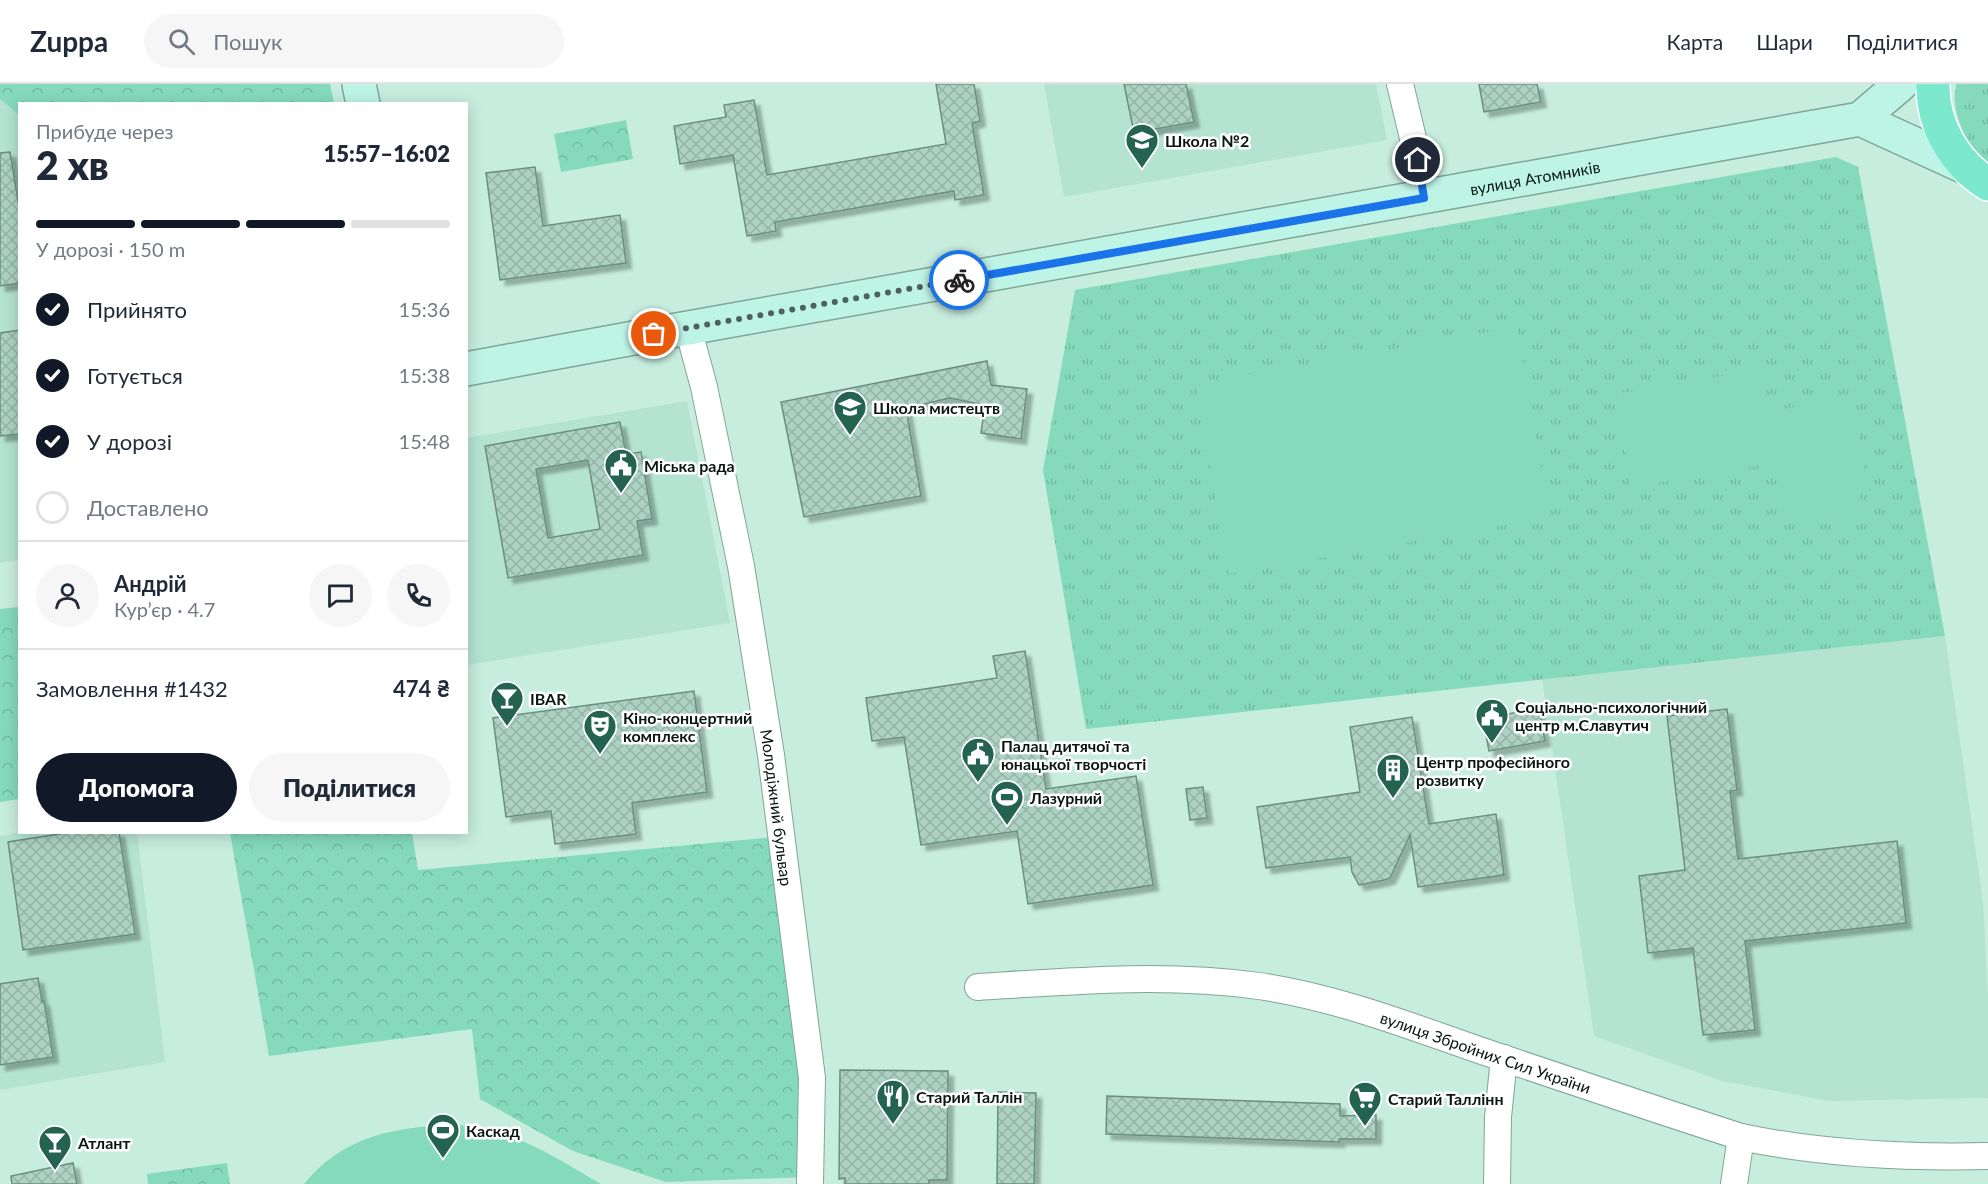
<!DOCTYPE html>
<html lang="uk">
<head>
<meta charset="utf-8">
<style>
  :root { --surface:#fff; --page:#f6f6f7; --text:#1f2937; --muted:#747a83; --line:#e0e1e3; --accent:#111827 }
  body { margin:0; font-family:Lato,sans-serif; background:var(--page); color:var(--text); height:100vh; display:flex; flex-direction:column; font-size:22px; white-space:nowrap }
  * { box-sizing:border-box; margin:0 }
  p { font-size:20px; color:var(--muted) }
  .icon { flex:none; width:33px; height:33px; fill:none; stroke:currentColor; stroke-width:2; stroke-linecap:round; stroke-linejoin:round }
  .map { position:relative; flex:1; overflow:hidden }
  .panel { position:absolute; left:18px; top:18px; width:450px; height:732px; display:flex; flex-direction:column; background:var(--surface); border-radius:0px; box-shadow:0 3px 15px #0003 }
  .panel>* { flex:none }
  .pin { position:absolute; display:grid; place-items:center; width:51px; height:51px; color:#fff; margin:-26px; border:3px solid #fff; border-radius:50%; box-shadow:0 2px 6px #0007 }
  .courier { position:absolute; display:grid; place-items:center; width:60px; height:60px; margin:-30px; border:4px solid #1a73e8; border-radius:50%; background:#fff; color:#222; box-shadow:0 2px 8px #0007 }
  .headline em { font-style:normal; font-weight:800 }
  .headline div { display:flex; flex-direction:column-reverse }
  .headline { display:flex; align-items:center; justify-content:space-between; height:102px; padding:0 18px }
  h1 { font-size:39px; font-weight:800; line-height:45px }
  .bar { display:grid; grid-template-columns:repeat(4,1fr); gap:9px 6px; align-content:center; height:72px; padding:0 18px }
  .bar i { height:8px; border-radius:4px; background:var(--line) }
  .bar .on { background:var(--accent) }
  .bar p { grid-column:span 4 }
  .line { display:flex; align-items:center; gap:15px; padding:0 18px; border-top:2px solid var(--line) }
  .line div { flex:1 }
  .round { display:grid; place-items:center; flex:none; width:63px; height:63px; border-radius:32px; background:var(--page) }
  ol { padding:0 18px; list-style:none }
  li { display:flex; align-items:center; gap:18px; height:66px }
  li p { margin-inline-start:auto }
  li .icon { padding:6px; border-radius:50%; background:var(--accent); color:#fff; stroke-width:4 }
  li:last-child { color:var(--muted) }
  li i { width:33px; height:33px; border:3px solid var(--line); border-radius:50% }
  .action { display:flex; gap:12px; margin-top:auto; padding:12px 18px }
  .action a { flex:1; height:69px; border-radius:36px; background:var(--accent); color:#fff; font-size:24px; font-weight:800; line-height:69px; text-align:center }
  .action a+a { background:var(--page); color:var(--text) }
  header { display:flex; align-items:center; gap:36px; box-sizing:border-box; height:84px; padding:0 30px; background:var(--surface); border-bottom:2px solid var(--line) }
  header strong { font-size:28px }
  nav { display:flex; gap:33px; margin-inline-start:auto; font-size:21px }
  .search { width:420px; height:54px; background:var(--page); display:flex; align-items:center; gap:15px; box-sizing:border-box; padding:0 21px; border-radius:33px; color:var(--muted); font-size:22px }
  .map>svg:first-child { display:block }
  .built { fill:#b4e3d2 }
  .grass { fill:url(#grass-tufts) }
  .park { fill:url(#park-crowns) }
  .pitch { fill:#85dabe }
  .building { fill:url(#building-cross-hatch); stroke:#6b8e81; stroke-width:1.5; fill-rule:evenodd; filter:url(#shadow) }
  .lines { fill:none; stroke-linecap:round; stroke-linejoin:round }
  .street-casing { stroke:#81a598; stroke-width:28 }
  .secondary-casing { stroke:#81a598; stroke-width:36 }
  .primary-casing { stroke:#fff; stroke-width:36 }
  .street { stroke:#fff; stroke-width:26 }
  .secondary { stroke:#bef4e6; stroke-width:33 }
  .primary { stroke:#7ce8ce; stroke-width:33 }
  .done { stroke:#4c625a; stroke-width:6; stroke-dasharray:0 10.8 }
  .route { stroke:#1a73e8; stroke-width:8 }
  .labels { text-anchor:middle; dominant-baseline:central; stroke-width:5; stroke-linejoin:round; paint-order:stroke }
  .poi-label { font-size:16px; font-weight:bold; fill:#091713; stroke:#fff; text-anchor:start }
  .street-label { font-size:16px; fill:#091713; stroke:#fff }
</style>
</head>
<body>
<header>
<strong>Zuppa</strong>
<div class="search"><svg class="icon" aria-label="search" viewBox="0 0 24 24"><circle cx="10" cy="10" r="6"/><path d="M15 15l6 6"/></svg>Пошук</div>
<nav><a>Карта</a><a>Шари</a><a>Поділитися</a></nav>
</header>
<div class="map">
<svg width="1988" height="1100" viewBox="0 0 1988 1100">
  <defs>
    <pattern id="grass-tufts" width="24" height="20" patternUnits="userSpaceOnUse" patternTransform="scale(1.5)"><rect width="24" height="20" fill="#85dabe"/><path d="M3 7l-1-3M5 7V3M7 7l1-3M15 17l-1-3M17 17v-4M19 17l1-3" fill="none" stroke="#72baa2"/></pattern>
    <pattern id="park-crowns" width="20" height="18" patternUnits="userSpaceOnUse" patternTransform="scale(1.5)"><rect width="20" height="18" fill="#85dabe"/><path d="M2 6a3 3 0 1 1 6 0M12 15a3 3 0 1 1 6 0" fill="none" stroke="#72baa2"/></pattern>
    <pattern id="building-cross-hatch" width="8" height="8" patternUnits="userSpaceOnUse" patternTransform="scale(1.5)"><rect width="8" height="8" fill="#add2c4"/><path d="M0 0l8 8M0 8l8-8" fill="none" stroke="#94b4a8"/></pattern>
    <filter id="shadow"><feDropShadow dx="5.5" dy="5.5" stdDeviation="1.5" flood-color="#0004"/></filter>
  </defs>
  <rect width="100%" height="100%" fill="#c7eddf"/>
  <g class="built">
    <polygon points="1044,0 1376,0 1387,56 1064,113"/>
    <polygon points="0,15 20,31 20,476 0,479"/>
    <polygon points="687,317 730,539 467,581 467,354"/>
    <polygon points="1945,552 1983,818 1988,913 1988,1014 1829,1017 1722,997 1594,952 1542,595"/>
    <polygon points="23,748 137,749 165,978 0,1006 0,752"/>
  </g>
  <g class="grass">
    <path d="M 1956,0 L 1988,0 L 1988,80 C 1970,67 1957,40 1955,19 C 1954,13 1956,6 1956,0 Z"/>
    <polygon points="1836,73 1858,83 1945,552 1086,645 1043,386 1075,206"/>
  </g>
  <g class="park">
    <polygon points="0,0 330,0 334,19 20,20 19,31 0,15"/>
    <polygon points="626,36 633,75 561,88 554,50"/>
    <polygon points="19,523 19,715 0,718 0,525"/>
    <polygon points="230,749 412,749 418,786 774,753 805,951 810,1093 666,1098 573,1067 480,1015 472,945 269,972"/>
    <polygon points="227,1079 230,1100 148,1100 147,1090"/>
  </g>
  <g class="pitch">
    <polygon points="1517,243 1550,433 1229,490 1195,300"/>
    <polygon points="1758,286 1765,328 1853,313 1867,399 1851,430 1805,438 1780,414 1773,379 1630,403 1615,310"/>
    <path d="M 453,1041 C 509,1042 555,1073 601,1100 L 304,1100 C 343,1052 394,1043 453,1041 Z"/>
  </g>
  <g class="building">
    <polygon points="936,0 974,0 980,37 972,39 984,111 955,116 954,107 775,138 776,147 747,152 733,71 680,80 674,42 726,33 724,21 754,16 767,91 946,60"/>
    <polygon points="1124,0 1186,0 1194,38 1134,49"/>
    <polygon points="1479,0 1537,0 1541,18 1484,28"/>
    <polygon points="10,68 20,129 20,199 0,202 0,69"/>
    <polygon points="535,83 543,142 620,131 626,179 500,196 486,89"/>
    <polygon points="20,246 20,350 0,352 0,249"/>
    <polygon points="987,277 991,301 1027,305 1021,355 981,349 985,321 950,314 906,324 921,412 804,433 781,318"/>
    <path d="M 620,338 L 626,370 L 641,368 L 652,435 L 637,437 L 643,471 L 508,494 L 485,362 ZM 588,376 L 600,445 L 548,454 L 536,385 Z"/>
    <polygon points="1025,567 1046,705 1136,692 1153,801 1028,820 1017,747 921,761 904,653 872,657 866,614 997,594 993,572"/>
    <polygon points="694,607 707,708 632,719 636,750 555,760 551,727 506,733 493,634"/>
    <polygon points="1539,624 1545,657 1489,667 1483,635"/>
    <polygon points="1727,625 1737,706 1730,707 1738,775 1897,757 1906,839 1745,857 1755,946 1703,951 1693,864 1648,869 1639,792 1685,786 1667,632"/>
    <polygon points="1412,633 1429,740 1496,730 1504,791 1418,803 1410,751 1390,794 1384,796 1359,801 1352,788 1350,773 1266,784 1257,723 1360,708 1350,643"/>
    <polygon points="1203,703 1207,734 1190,736 1186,705"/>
    <polygon points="72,748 119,748 135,850 23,866 8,758"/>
    <polygon points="38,894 42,918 44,917 53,973 0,981 0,900"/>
    <polygon points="840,986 948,987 947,1096 929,1096 929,1100 845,1100 845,1094 839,1095"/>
    <polygon points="998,1008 1036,1009 1034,1100 997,1100"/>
    <polygon points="1107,1012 1340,1020 1340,1032 1376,1031 1376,1055 1339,1055 1339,1058 1106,1050"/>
    <polygon points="73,1079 77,1100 12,1100 11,1092"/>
  </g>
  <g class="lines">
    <defs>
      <g id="street">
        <polyline points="1400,0 1412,50 1424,114"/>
        <path id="s1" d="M 688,244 L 704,303 L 741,482 L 771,671 L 812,994 L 810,1100"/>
        <path id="s2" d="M 978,903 C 1072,897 1165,889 1259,902 C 1335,913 1410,942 1482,967 C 1568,996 1654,1025 1741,1053 C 1823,1070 1904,1074 1988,1072"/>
        <polyline points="1497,1100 1498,1033 1504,974"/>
        <polyline points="1734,1100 1741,1053"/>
      </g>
      <g id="secondary">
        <polyline points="359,0 363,20"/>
        <polyline points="1860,35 1967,84"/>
        <path id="s3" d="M 466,285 L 677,246 L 1860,35 L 1901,0"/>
      </g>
      <path id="primary" d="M 1933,0 C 1932,40 1954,79 1988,100"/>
    </defs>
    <use href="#street" class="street-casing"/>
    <use href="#secondary" class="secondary-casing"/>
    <use href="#primary" class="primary-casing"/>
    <use href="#street" class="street"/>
    <use href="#secondary" class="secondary"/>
    <use href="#primary" class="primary"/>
  </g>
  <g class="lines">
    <polyline class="done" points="654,250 959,196"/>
    <polyline class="route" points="959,196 1424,114 1418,76"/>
  </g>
  <defs>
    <symbol id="school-pin" viewBox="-11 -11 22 30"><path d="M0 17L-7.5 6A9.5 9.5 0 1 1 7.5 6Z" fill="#236350" stroke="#fff"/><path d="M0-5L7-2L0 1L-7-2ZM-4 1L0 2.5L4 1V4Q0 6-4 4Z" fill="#fff"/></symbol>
    <symbol id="university-pin" viewBox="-11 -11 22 30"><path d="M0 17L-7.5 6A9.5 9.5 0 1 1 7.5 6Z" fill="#236350" stroke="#fff"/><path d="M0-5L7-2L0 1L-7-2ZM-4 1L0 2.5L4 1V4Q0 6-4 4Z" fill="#fff"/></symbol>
    <symbol id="civic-pin" viewBox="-11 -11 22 30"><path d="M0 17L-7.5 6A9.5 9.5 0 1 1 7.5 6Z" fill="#236350" stroke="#fff"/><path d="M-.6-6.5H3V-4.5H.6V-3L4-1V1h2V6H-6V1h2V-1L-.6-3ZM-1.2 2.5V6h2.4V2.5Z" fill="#fff"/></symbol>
    <symbol id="bar-pin" viewBox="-11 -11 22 30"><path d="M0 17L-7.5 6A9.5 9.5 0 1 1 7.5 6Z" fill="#236350" stroke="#fff"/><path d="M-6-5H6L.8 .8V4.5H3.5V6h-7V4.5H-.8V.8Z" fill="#fff"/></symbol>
    <symbol id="theatre-pin" viewBox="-11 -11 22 30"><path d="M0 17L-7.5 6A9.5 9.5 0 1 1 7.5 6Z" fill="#236350" stroke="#fff"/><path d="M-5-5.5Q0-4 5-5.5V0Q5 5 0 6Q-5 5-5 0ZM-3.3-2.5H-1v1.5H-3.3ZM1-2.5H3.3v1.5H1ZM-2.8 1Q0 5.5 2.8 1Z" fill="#fff"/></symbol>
    <symbol id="building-pin" viewBox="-11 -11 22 30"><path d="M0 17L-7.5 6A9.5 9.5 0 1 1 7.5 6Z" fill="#236350" stroke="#fff"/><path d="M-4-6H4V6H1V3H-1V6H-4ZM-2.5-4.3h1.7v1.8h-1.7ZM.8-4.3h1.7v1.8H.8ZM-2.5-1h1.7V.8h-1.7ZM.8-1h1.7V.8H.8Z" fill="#fff"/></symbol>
    <symbol id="stadium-pin" viewBox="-11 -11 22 30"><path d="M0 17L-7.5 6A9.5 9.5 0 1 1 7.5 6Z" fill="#236350" stroke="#fff"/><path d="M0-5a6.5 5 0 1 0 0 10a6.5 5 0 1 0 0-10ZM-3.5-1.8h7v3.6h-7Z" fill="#fff"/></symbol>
    <symbol id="restaurant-pin" viewBox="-11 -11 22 30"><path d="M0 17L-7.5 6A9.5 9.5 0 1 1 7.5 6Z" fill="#236350" stroke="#fff"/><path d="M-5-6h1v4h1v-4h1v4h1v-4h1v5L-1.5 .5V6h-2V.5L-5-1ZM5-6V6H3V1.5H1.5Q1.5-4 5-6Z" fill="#fff"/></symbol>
    <symbol id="supermarket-pin" viewBox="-11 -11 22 30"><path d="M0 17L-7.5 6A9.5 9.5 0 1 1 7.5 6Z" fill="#236350" stroke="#fff"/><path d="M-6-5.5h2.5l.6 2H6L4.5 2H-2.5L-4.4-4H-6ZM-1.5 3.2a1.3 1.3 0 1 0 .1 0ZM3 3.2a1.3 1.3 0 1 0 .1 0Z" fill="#fff"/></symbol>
  </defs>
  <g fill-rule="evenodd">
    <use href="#school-pin" x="1123" y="37" width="38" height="52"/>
    <use href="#university-pin" x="831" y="304" width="38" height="52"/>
    <use href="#civic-pin" x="602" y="362" width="38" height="52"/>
    <use href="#bar-pin" x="488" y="595" width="38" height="52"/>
    <use href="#civic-pin" x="1473" y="612" width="38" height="52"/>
    <use href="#theatre-pin" x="581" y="623" width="38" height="52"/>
    <use href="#civic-pin" x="959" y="651" width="38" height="52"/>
    <use href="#building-pin" x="1374" y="667" width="38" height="52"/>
    <use href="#stadium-pin" x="988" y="694" width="38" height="52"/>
    <use href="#restaurant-pin" x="874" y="993" width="38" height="52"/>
    <use href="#supermarket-pin" x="1346" y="995" width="38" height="52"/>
    <use href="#stadium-pin" x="424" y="1027" width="38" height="52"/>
    <use href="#bar-pin" x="36" y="1039" width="38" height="52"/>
  </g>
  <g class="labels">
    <g class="poi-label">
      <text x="1165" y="56">Школа №2</text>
      <text x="873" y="323">Школа мистецтв</text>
      <text x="644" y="381">Міська рада</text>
      <text x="530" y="614">IBAR</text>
      <text x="1515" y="622">Соціально-психологічний<tspan x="1515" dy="18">центр м.Славутич</tspan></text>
      <text x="623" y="633">Кіно-концертний<tspan x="623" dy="18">комплекс</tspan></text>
      <text x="1001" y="661">Палац дитячої та<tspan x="1001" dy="18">юнацької творчості</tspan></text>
      <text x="1416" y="677">Центр професійного<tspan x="1416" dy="18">розвитку</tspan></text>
      <text x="1030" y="713">Лазурний</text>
      <text x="916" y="1012">Старий Таллін</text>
      <text x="1388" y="1014">Старий Таллінн</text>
      <text x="466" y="1046">Каскад</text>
      <text x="78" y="1058">Атлант</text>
    </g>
    <g class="street-label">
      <text stroke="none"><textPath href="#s3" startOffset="1086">вулиця Атомників</textPath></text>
      <text stroke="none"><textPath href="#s1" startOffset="488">Молодіжний бульвар</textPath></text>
      <text stroke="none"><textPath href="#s2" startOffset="518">вулиця Збройних Сил України</textPath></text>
    </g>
  </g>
</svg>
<div class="pin" style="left:654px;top:250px;background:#ea580c"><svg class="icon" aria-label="bag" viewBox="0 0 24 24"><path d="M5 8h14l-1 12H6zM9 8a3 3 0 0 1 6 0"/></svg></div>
<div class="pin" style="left:1418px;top:76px;background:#1f2937"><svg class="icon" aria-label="home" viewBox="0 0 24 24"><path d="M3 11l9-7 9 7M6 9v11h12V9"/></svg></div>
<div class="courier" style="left:959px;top:196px"><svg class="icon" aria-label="bike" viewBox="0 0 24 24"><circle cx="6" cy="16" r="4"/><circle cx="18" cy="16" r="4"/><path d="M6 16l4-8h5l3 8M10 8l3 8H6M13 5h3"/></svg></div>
<section class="panel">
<div class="headline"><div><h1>2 хв</h1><p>Прибуде через</p></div><em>15:57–16:02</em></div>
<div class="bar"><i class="on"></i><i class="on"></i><i class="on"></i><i></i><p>У дорозі · 150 m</p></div>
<ol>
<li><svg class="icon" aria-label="check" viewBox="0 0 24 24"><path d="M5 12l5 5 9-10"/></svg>Прийнято<p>15:36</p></li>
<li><svg class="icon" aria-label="check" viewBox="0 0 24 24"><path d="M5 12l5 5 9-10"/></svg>Готується<p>15:38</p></li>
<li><svg class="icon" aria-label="check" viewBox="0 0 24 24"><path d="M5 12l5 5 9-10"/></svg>У дорозі<p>15:48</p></li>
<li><i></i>Доставлено</li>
</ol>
<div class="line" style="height:108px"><a class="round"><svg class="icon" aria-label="person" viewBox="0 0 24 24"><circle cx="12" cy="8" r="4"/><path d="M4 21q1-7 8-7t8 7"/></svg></a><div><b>Андрій</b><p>Кур’єр · 4.7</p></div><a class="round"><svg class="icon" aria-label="chat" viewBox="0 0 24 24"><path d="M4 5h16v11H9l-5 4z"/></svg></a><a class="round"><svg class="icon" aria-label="phone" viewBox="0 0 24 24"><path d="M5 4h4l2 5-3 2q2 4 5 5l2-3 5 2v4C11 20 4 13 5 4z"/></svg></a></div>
<div class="line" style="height:78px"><div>Замовлення #1432</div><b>474 ₴</b></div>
<div class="action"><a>Допомога</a><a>Поділитися</a></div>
</section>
</div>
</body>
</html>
